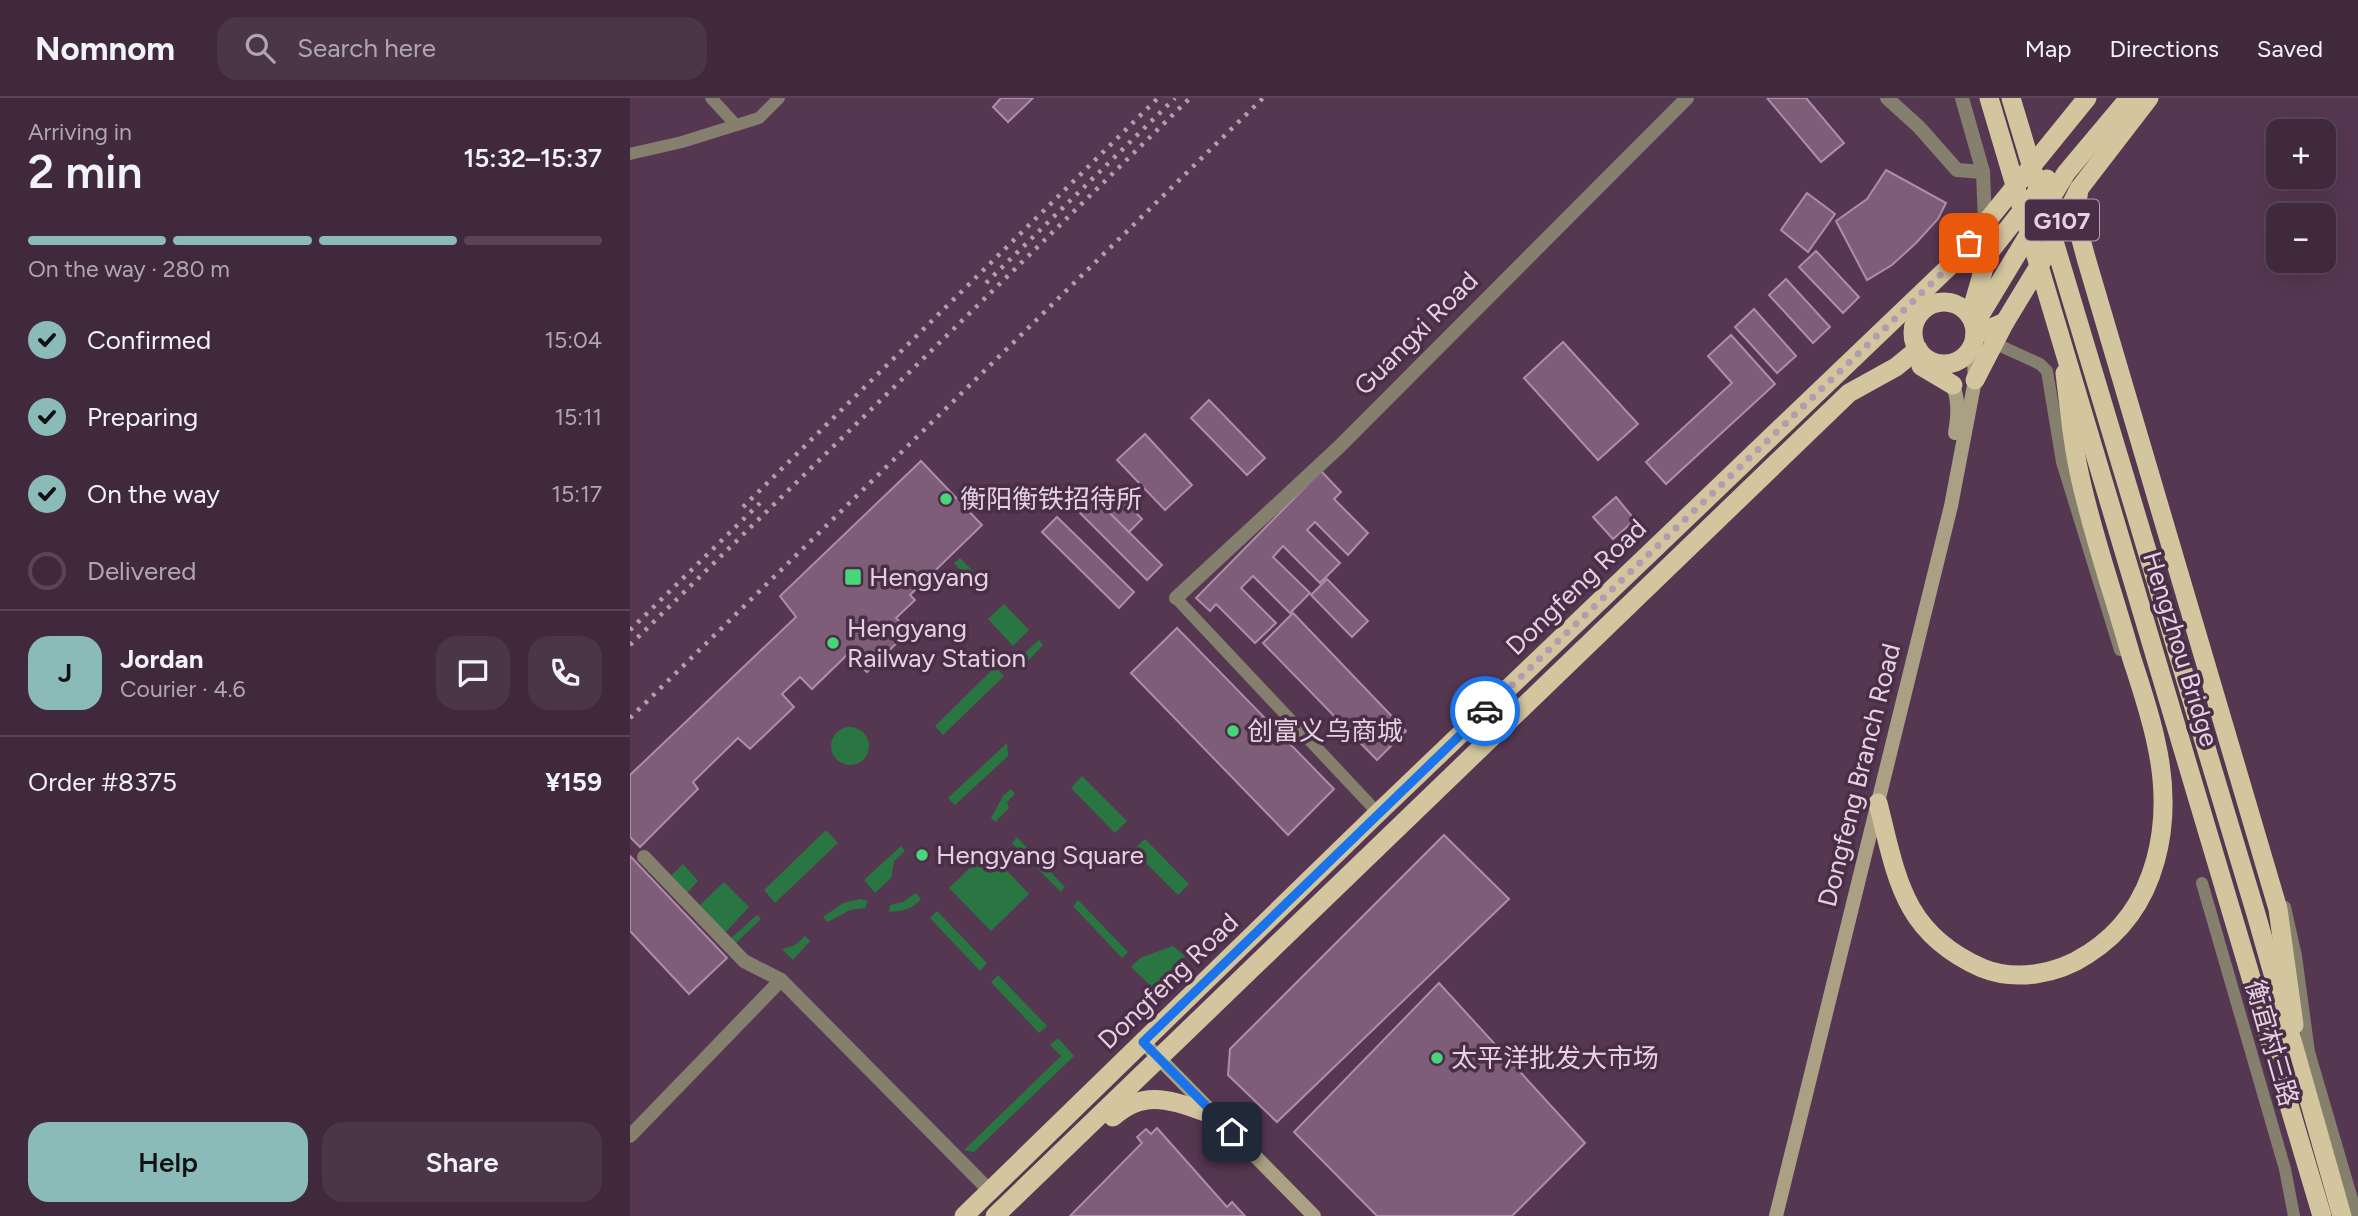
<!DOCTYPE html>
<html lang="en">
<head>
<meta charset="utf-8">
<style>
  :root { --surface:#40293d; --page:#4b3548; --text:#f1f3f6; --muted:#aea6b0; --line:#594557; --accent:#8bbbb9 }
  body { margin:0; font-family:Figtree,"Noto Sans SC",sans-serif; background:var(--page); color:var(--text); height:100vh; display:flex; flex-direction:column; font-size:26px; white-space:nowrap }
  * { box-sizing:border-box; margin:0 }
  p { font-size:23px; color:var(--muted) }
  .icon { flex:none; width:38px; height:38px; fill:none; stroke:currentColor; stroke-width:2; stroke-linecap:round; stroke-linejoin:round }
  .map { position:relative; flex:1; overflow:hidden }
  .drawer { display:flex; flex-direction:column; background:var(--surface); width:630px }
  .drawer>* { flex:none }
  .buttons { position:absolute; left:1636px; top:21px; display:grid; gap:14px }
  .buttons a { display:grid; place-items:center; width:70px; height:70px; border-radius:14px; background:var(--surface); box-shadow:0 7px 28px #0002,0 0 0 2px var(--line); font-size:35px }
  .pin { position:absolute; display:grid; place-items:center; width:60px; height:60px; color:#fff; margin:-30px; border-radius:14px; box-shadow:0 4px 10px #0006 }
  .courier { position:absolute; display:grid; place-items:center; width:70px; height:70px; margin:-35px; border:5px solid #1a73e8; border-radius:50%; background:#fff; color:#222; box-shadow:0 2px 9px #0007 }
  .headline em { font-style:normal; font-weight:600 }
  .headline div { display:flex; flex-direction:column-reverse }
  .headline { display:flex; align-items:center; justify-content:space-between; height:119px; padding:0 28px }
  h1 { font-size:46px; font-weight:600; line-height:52px }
  .bar { display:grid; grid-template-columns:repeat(4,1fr); gap:10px 7px; align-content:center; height:84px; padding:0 28px }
  .bar i { height:9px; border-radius:5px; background:var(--line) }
  .bar .on { background:var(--accent) }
  .bar p { grid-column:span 4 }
  .line { display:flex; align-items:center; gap:18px; padding:0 28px; border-top:2px solid var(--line) }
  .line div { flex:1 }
  .round { display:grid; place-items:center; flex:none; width:74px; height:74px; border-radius:21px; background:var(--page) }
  ol { padding:0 28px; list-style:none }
  li { display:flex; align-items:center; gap:21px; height:77px }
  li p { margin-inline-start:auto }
  li .icon { padding:7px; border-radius:50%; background:var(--accent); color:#111; stroke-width:4 }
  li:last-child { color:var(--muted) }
  li i { width:38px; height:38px; border:4px solid var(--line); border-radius:50% }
  .action { display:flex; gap:14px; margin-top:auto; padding:14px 28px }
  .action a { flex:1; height:80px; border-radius:21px; background:var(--accent); color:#111; font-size:28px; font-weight:600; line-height:80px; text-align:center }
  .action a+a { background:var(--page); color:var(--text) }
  header { display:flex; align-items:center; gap:42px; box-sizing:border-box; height:98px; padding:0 35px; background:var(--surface); border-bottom:2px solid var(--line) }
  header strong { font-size:33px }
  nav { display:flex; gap:38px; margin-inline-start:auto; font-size:24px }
  .search { width:490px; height:63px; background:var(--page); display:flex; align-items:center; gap:18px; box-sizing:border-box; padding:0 24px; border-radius:21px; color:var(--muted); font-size:26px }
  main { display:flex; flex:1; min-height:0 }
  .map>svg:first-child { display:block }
  .green { fill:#297642 }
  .building { fill:#7e5d79; stroke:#af8caa; stroke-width:2 }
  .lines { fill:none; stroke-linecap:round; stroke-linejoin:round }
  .minor { stroke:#857f6e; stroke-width:12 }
  .tertiary { stroke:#857f6e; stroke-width:14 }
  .secondary { stroke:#aaa185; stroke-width:14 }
  .trunk { stroke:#d3c69e; stroke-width:19 }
  .rail { stroke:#b39db0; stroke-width:4.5; stroke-dasharray:3.5 7; stroke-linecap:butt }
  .trunk-bridge { stroke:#d3c69e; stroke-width:19 }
  .done { stroke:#b29caf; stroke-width:7; stroke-dasharray:0 12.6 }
  .route { stroke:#1a73e8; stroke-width:9 }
  .poi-dot { fill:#48d778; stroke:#4a2d46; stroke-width:2.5 }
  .labels { text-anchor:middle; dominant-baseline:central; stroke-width:7; stroke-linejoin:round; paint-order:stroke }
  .shield { fill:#4a2d46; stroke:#b6a0b2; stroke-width:2 }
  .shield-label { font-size:24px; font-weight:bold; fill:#e4d2e1 }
  .street-label { font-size:26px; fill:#e4d2e1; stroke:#4a2d46 }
  .poi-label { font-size:26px; fill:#e4d2e1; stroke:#4a2d46; text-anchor:start }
</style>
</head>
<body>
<header>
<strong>Nomnom</strong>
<div class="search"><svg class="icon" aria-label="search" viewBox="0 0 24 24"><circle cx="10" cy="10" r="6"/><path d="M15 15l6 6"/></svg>Search here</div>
<nav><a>Map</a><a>Directions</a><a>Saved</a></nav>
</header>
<main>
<section class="drawer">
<div class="headline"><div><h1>2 min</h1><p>Arriving in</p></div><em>15:32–15:37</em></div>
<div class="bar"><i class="on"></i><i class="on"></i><i class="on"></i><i></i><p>On the way · 280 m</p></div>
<ol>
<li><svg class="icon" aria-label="check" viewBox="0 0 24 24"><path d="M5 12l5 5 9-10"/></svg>Confirmed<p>15:04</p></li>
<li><svg class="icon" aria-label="check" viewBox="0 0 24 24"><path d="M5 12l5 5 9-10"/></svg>Preparing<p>15:11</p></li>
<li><svg class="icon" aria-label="check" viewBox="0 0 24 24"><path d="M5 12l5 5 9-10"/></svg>On the way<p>15:17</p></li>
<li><i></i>Delivered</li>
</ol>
<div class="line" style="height:126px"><b class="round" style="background:var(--accent);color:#111">J</b><div><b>Jordan</b><p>Courier · 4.6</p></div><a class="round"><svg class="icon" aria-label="chat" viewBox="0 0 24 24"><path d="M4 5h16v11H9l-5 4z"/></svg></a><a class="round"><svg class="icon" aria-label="phone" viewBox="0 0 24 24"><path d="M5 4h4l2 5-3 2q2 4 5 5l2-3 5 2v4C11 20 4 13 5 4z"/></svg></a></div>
<div class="line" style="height:91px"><div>Order #8375</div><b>¥159</b></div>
<div class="action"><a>Help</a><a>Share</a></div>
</section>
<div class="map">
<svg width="1728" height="1118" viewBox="0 0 1728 1118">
  <rect width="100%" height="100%" fill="#553751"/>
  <g class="green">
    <polygon points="330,460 359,490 354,496 324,465"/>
    <polygon points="374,506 399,532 383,548 358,521"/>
    <polygon points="409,542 413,547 391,570 386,563"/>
    <polygon points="365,569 374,578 313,637 305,628"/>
    <circle cx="220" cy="648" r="19"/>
    <polygon points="377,645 378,658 325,707 318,700"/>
    <polygon points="452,678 497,723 485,735 441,690"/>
    <polygon points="381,691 385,696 377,704 379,710 365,724 361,720 373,698"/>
    <polygon points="196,732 208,745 145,805 134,792"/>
    <polygon points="387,739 435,789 431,794 382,745"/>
    <polygon points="515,741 559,786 548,797 503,752"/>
    <polygon points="271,748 275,753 264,763 261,780 245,795 234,782"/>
    <polygon points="358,753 399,796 361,833 319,790"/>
    <polygon points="53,766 68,783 57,795 41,778"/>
    <polygon points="94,784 119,809 95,835 69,808"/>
    <path d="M 286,795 L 291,801 C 281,812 273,813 259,814 L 260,807 L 273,804 Z"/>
    <polygon points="230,801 238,803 235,810 220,812 198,824 193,819 213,805"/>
    <polygon points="448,802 498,854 492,860 443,808"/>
    <polygon points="307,813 357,865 350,873 300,820"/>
    <polygon points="127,817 131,821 105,846 100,841"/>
    <polygon points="175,838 180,843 163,862 152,851 165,847"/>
    <polygon points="543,848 555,858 523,890 501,869 510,860"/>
    <polygon points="368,877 417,928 409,935 361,884"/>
    <polygon points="428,940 444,958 344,1054 334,1052 431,958 420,947"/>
  </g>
  <g class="building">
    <polygon points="371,0 403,0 378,24 363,9"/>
    <polygon points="1137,0 1176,0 1214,45 1191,64"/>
    <polygon points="1256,72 1316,105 1308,121 1286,145 1262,167 1237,182 1206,123 1237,101"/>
    <polygon points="1177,95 1205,116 1178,154 1151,132"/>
    <polygon points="1186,153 1229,199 1213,215 1169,169"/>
    <polygon points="1156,181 1200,229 1183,245 1139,197"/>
    <polygon points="1124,211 1166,258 1147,275 1105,229"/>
    <polygon points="1101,237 1145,286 1036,386 1016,364 1102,285 1078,258"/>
    <polygon points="933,244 1008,326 968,362 894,280"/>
    <polygon points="579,302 635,360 617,377 561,320"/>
    <polygon points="515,336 562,387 535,412 487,362"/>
    <polygon points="291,363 352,427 280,497 285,502 266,520 279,533 237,574 218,556 182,591 170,579 152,596 164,609 120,651 108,640 63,684 68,691 10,749 0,739 0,677 166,519 150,498"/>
    <polygon points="691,373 711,394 704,401 738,435 718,457 685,424 677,432 710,465 690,485 653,448 643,459 680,495 660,515 623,478 611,490 646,525 625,545 586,506 580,513 566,500"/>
    <polygon points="456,391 532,467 517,482 441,406"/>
    <polygon points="485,393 512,421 499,434 472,407"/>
    <polygon points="986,399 1005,422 983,441 963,419"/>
    <polygon points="427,419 504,494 489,510 412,434"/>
    <polygon points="697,481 738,523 722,539 681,497"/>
    <polygon points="663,515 776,633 747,662 633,545"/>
    <polygon points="547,530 704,691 658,737 501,575"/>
    <polygon points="814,737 879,801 647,1024 598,977 600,951"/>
    <polygon points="0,758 97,860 59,896 0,833"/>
    <polygon points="809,885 955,1045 882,1118 747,1118 664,1034"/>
    <polygon points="527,1030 597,1109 602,1104 615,1118 440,1118 512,1045 507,1039 516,1031 521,1036"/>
  </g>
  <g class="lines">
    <g class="minor">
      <polyline points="81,0 106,27"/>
      <polyline points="0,56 52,44 129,20 149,0"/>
      <polyline points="1364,245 1410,266 1417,273 1432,364 1490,552"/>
      <polyline points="546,500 748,715"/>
      <polyline points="1572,785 1655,1071 1664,1118"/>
      <polyline points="1655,809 1666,858 1679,954 1727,1118"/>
    </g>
    <g class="tertiary">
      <polyline points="1257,0 1289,29 1327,72 1353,74"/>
      <polyline points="1332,0 1353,74 1355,124"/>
      <polyline points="546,500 709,349 1057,0"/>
      <polyline points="14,759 114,863 151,882 360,1093"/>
      <polyline points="0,1038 151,882"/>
    </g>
    <g class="secondary">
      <path d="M 1318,281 C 1330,294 1328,319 1325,335"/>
      <polyline points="513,944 684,1118"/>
      <polyline points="1146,1118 1321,408 1345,282 1343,246"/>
    </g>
    <g class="trunk">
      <polyline points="1449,91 1445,119 1456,160 1648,811 1664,927"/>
      <circle cx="1314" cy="235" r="31"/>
      <polyline points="1340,218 1358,156 1417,81"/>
      <polyline points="1344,227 1436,75 1499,0"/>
      <polyline points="1345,237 1375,224 1418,153 1449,91 1519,0"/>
      <polyline points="1291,268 1323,287"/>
      <polyline points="1345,282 1375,224"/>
      <path d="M 1248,705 C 1267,781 1273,835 1352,870 C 1386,884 1428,876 1458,856 C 1529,811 1544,723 1526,644 C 1520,615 1510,586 1501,558 C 1484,497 1462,436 1449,374 C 1442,342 1439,308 1435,275"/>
      <path d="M 483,1019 C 517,988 546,1005 585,1017"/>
      <polyline points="334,1118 748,715 1323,165 1457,0"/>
      <polyline points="365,1118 1219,295 1266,269 1288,251"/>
    </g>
    <g class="rail">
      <polyline points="356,185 545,0"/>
      <polyline points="113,409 528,0"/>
      <polyline points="0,532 130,405"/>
      <polyline points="0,547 560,0"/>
      <polyline points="0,620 633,0"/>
    </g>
    <g class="trunk-bridge">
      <polyline points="1359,0 1692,1118"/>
      <polyline points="1381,0 1626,816 1712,1118"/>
    </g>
  </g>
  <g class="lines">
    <polyline class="done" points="855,613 1323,165 1339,145"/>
    <polyline class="route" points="602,1034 513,944 855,613"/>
  </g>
  <g class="poi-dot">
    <circle cx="316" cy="401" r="7"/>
    <rect x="214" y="470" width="18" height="18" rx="3.5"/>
    <circle cx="203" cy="545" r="7"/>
    <circle cx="603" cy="633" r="7"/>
    <circle cx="292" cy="757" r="7"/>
    <circle cx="807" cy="960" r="7"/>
  </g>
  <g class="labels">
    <rect class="shield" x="1395" y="101.5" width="74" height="41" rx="5"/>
    <g class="shield-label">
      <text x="1432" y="122">G107</text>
    </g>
    <g class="street-label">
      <text transform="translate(786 235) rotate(-45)">Guangxi Road</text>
      <text transform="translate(946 489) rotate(-44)">Dongfeng Road</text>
      <text transform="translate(1551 551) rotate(73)">Hengzhou Bridge</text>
      <text transform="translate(1229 677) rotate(-76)">Dongfeng Branch Road</text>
      <text transform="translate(538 883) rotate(-44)">Dongfeng Road</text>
      <text transform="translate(1642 945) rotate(74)">衡宜村三路</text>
    </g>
    <g class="poi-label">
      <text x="330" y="401">衡阳衡铁招待所</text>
      <text x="239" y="479">Hengyang</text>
      <text x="217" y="530">Hengyang<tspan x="217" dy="30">Railway Station</tspan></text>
      <text x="617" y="633">创富义乌商城</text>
      <text x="306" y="757">Hengyang Square</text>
      <text x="821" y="960">太平洋批发大市场</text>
    </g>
  </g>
</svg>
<div class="buttons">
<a>+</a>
<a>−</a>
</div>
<div class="pin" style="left:1339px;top:145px;background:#ea580c"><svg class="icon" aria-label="bag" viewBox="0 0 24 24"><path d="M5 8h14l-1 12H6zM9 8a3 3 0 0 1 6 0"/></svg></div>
<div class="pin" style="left:602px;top:1034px;background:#1f2937"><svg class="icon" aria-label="home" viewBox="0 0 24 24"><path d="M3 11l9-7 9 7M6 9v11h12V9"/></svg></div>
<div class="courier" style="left:855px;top:613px"><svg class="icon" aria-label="car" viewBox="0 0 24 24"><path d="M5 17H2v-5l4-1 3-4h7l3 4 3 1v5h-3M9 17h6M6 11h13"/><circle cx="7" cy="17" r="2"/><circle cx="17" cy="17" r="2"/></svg></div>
</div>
</main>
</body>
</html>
